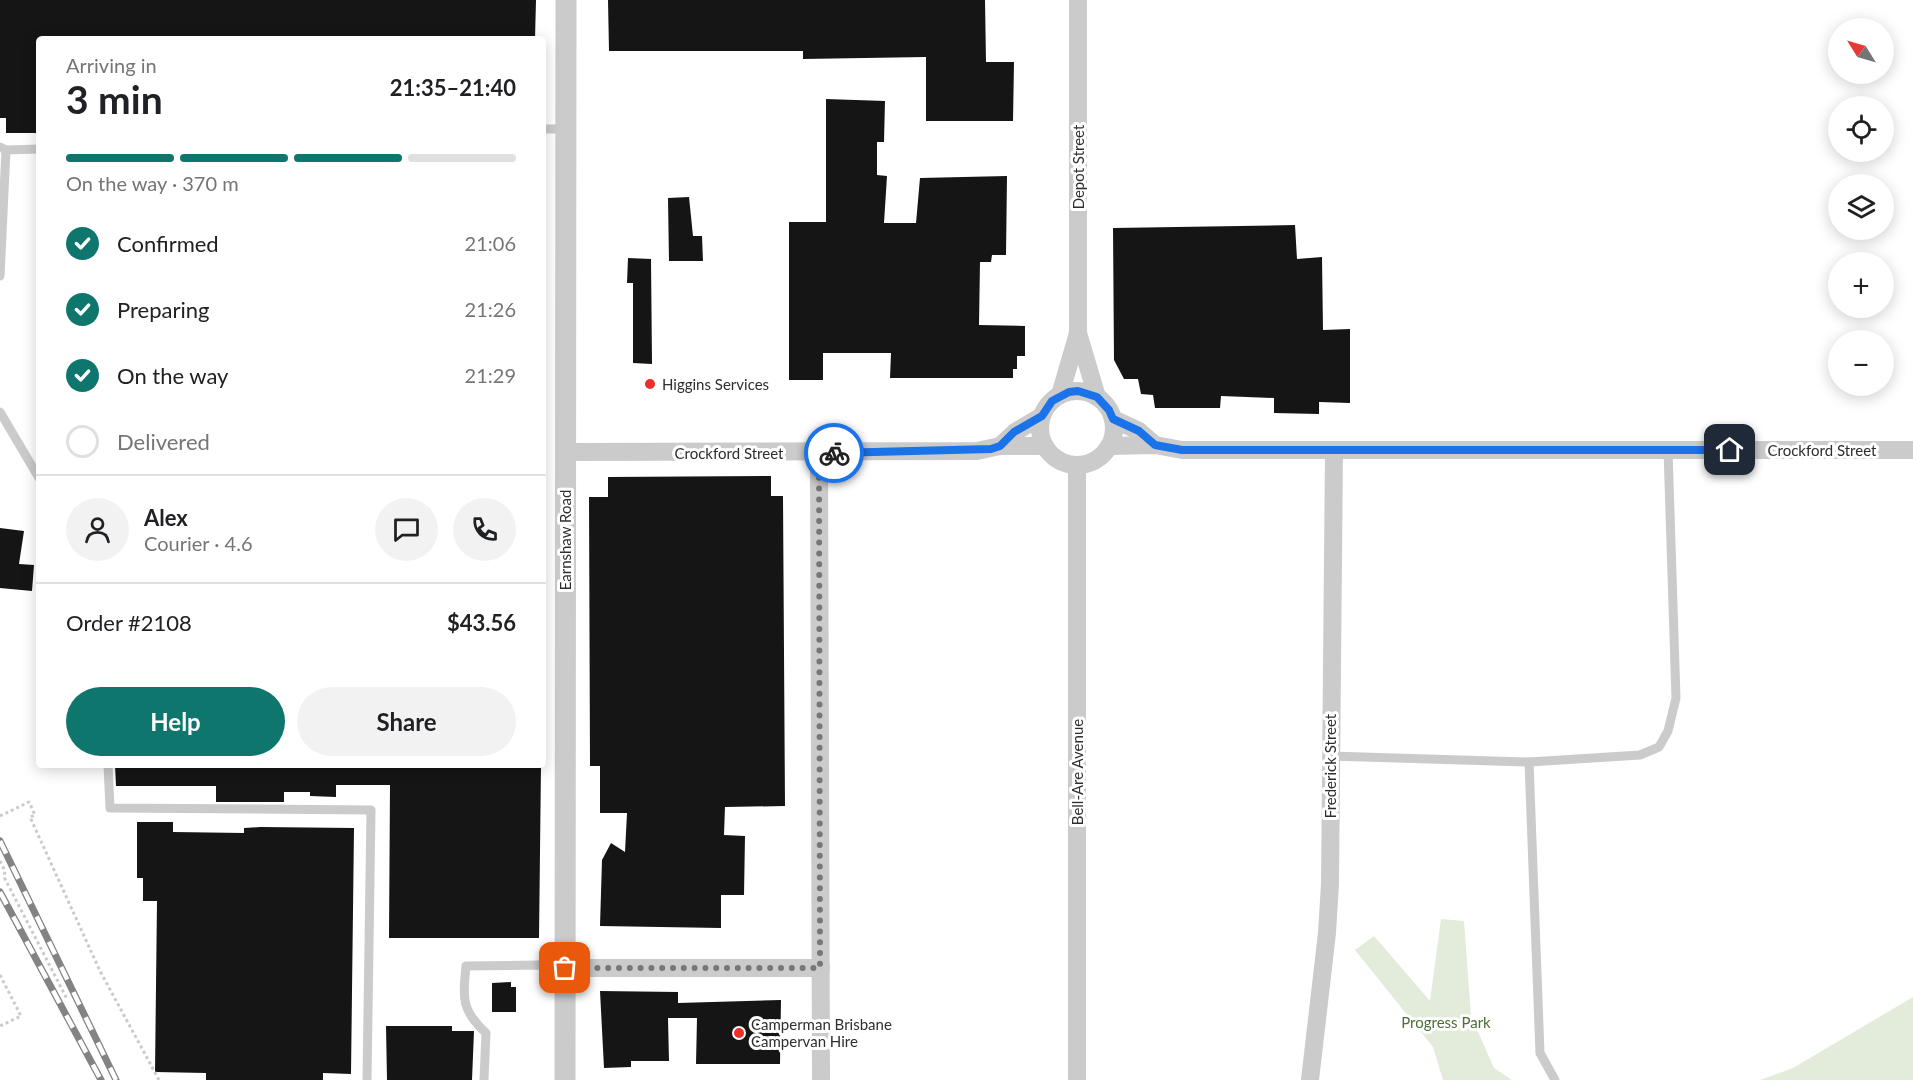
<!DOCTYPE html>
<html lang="en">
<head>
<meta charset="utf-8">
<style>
  :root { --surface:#fff; --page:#f2f2f2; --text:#202124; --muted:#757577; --line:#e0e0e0; --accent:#0f766e }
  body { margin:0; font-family:Lato,sans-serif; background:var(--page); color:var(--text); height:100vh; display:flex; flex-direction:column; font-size:22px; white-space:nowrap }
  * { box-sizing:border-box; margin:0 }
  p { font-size:20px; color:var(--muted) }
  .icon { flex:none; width:33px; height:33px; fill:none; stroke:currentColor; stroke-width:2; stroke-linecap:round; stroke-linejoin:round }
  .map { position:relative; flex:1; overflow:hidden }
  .drawer { position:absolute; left:36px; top:36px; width:510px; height:732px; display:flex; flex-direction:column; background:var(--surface); border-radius:6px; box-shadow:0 3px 15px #0003 }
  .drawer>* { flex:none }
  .needle { width:39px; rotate:307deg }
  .tools { position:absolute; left:1828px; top:18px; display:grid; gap:12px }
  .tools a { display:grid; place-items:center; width:66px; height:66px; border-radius:50%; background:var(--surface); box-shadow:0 3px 15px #0003; font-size:30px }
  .pin { position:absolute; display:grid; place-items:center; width:51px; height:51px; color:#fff; margin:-26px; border-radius:12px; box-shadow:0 3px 9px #0006 }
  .courier { position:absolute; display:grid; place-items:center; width:60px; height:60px; margin:-30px; border:4px solid #1a73e8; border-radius:50%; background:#fff; color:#222; box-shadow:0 2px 8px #0007 }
  .head em { font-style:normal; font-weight:700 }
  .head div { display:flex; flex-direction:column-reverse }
  .head { display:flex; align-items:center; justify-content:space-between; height:102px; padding:0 30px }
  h1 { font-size:39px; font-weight:700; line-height:45px }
  .bar { display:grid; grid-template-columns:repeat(4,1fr); gap:9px 6px; align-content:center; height:72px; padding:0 30px }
  .bar i { height:8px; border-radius:4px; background:var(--line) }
  .bar .active { background:var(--accent) }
  .bar p { grid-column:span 4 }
  .line { display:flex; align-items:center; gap:15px; padding:0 30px; border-top:2px solid var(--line) }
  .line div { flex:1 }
  .round { display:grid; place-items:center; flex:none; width:63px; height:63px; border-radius:32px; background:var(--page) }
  ol { padding:0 30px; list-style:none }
  li { display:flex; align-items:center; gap:18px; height:66px }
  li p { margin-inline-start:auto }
  li .icon { padding:6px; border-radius:50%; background:var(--accent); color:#fff; stroke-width:4 }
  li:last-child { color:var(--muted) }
  li i { width:33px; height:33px; border:3px solid var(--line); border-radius:50% }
  .button { display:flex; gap:12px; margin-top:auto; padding:12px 30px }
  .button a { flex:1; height:69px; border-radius:36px; background:var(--accent); color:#fff; font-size:24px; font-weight:700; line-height:69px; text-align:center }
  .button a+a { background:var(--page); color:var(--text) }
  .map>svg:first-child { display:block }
  .green { fill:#e3ecdb }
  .building { fill:#151515 }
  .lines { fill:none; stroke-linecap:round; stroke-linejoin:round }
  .path { stroke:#cbcbcb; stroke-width:3; stroke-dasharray:3 3; stroke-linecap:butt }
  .service { stroke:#cbcbcb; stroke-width:9 }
  .minor { stroke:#cbcbcb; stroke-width:18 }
  .tertiary { stroke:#cbcbcb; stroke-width:21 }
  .rail-casing { stroke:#838383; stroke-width:7 }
  .rail { stroke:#fff; stroke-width:4.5; stroke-dasharray:14; stroke-linecap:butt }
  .done { stroke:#777; stroke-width:6; stroke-dasharray:0 10.8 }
  .route { stroke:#1a73e8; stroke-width:8 }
  .poi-dot { fill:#ed2f28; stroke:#fff; stroke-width:2 }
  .labels { text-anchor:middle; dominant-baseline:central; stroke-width:6; stroke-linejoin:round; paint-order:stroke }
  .street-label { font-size:15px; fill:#2e2e2e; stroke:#fff }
  .poi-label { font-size:15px; fill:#2e2e2e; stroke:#fff; text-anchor:start }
  .park-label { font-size:15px; fill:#4c6c39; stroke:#fff }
</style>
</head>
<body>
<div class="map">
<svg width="1913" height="1080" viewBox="0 0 1913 1080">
  <rect width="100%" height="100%" fill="#fff"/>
  <g class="green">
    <polygon points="1441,919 1464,921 1471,1016 1494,1068 1512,1080 1443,1080 1433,1047 1355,950 1374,936 1430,1001"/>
    <polygon points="1913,997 1913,1080 1760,1080 1793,1068"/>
  </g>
  <g class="building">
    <polygon points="0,0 536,0 535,39 39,39 39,133 6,133 6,118 0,118"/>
    <polygon points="608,0 985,0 986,62 1014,62 1013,121 926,121 926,57 803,59 803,51 609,51"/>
    <polygon points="826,99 885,101 884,142 877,142 877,175 887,176 884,223 916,223 920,178 1007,176 1006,255 992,255 991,262 980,262 979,325 1025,326 1025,356 1017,356 1017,369 1013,369 1013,378 890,378 891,353 823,353 823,380 789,380 789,222 826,222"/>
    <polygon points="689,197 693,236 702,236 703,261 669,261 668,198"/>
    <polygon points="1295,225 1297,259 1322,257 1323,330 1350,329 1350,403 1319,402 1319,414 1274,413 1274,398 1221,396 1220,408 1155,408 1153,395 1141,394 1138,379 1124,379 1114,360 1113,228"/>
    <polygon points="628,258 651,259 652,364 633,363 633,283 627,283"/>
    <polygon points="771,476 771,496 783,496 785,806 725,807 724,835 745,836 744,895 721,895 721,928 600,926 602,860 611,843 625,852 627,813 600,813 600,766 590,766 589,497 608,497 608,477"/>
    <polygon points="0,528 24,531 19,564 34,565 32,591 0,588"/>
    <polygon points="115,765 541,765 539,938 389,938 390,785 336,785 336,797 310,796 310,792 284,792 284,802 216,802 216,786 116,786"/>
    <polygon points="137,822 173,822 173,832 244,833 244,828 260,827 354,828 351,1074 323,1073 323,1080 206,1080 206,1073 155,1072 157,901 143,901 143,878 137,878"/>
    <polygon points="511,982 511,987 516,987 516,1012 492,1012 492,983"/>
    <polygon points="600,991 678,992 678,1003 781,1000 780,1064 696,1064 697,1018 668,1018 669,1061 631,1061 631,1067 604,1068"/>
    <polygon points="386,1026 452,1026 452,1031 474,1031 472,1080 387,1080"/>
  </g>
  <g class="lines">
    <g class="path">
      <polyline points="0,816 29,802 35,815 30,817 100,971 159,1080"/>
      <polyline points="0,861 5,871 4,877 67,999"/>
      <polyline points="0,975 21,1016 0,1026"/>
    </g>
    <g class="service">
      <polyline points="543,129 566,129"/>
      <polyline points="0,147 6,150 39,149"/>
      <polyline points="0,276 6,150"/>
      <polyline points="0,412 39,478"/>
      <polyline points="1330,756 1529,762 1640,755 1659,747 1668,731 1676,698 1668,450"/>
      <polyline points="1529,762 1540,1053 1555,1080"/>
      <polyline points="108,765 110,808 371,810 367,1080"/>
      <path d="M 484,1080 L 486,1033 C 461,1010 463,998 466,966 L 538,965 L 565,968"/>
    </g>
    <g class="minor">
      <polyline points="1078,0 1078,333 1097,397"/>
      <circle cx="1077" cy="428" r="37"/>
      <polyline points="1060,395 1078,333"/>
      <polyline points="1113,419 1139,431 1155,445"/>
      <polyline points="1000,446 1015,432 1042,416"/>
      <polyline points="1109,446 1155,445 1182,450 1913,450"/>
      <polyline points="565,452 977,451 1000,446 1045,446"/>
      <polyline points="819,453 821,1080"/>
      <polyline points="1077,465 1077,1080"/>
      <polyline points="565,968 821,968"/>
      <polyline points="1310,1080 1327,933 1330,884 1334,451"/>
    </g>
    <polyline class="tertiary" points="565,1080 566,0"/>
    <defs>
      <g id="rail">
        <polyline points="0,841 116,1080"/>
        <polyline points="0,892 101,1080"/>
      </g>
    </defs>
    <use href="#rail" class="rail-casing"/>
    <use href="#rail" class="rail"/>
  </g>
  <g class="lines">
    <polyline class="done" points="565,968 820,968 819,453 834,453"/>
    <polyline class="route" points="834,453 991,449 1000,446 1014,432 1042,416 1052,401 1069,392 1078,391 1097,397 1109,410 1113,419 1139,431 1155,445 1182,450 1730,450"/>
  </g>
  <g class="poi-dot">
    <circle cx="650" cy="384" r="6"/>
    <circle cx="739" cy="1033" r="6"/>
  </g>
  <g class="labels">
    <g class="street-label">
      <text transform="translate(1078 167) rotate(-90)">Depot Street</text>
      <text x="1822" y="450">Crockford Street</text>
      <text x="729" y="453">Crockford Street</text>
      <text transform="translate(565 540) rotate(-90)">Earnshaw Road</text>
      <text transform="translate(1330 766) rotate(-90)">Frederick Street</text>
      <text transform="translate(1077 772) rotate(-90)">Bell-Are Avenue</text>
    </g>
    <g class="poi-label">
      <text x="662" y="384">Higgins Services</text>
      <text x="751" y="1024">Camperman Brisbane<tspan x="751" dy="17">Campervan Hire</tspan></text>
    </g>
    <g class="park-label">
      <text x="1446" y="1022">Progress Park</text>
    </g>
  </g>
</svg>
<div class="tools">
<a><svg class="needle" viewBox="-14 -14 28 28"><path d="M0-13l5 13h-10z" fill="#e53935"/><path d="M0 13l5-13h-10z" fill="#757577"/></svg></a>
<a><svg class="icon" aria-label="locate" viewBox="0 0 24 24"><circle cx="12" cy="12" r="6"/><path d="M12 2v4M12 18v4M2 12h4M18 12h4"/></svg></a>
<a><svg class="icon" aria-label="layers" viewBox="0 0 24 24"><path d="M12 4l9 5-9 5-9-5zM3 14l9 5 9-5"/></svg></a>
<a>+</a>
<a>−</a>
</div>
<div class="pin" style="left:565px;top:968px;background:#ea580c"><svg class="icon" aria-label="bag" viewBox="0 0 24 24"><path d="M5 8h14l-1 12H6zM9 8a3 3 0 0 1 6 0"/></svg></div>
<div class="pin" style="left:1730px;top:450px;background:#1f2937"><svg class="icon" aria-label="home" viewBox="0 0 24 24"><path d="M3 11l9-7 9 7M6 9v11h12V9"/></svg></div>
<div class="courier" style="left:834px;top:453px"><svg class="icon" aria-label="bike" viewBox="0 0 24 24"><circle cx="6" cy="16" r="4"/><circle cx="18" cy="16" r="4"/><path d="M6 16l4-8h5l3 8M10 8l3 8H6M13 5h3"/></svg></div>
<section class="drawer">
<div class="head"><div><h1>3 min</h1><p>Arriving in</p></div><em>21:35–21:40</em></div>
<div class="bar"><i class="active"></i><i class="active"></i><i class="active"></i><i></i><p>On the way · 370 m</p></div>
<ol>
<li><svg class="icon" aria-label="check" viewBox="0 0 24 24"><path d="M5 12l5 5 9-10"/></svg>Confirmed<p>21:06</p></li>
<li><svg class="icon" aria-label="check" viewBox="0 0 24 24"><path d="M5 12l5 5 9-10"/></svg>Preparing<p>21:26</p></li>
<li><svg class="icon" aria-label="check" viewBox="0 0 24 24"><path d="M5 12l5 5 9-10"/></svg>On the way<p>21:29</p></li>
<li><i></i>Delivered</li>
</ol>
<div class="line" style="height:108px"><a class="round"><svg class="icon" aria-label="person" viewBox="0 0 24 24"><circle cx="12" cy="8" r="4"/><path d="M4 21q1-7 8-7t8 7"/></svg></a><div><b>Alex</b><p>Courier · 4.6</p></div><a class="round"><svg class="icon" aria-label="chat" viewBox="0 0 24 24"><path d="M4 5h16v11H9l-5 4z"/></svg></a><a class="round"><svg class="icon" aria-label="phone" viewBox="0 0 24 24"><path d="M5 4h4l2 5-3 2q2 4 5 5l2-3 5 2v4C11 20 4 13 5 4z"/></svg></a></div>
<div class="line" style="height:78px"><div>Order #2108</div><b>$43.56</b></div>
<div class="button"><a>Help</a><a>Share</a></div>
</section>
</div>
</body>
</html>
